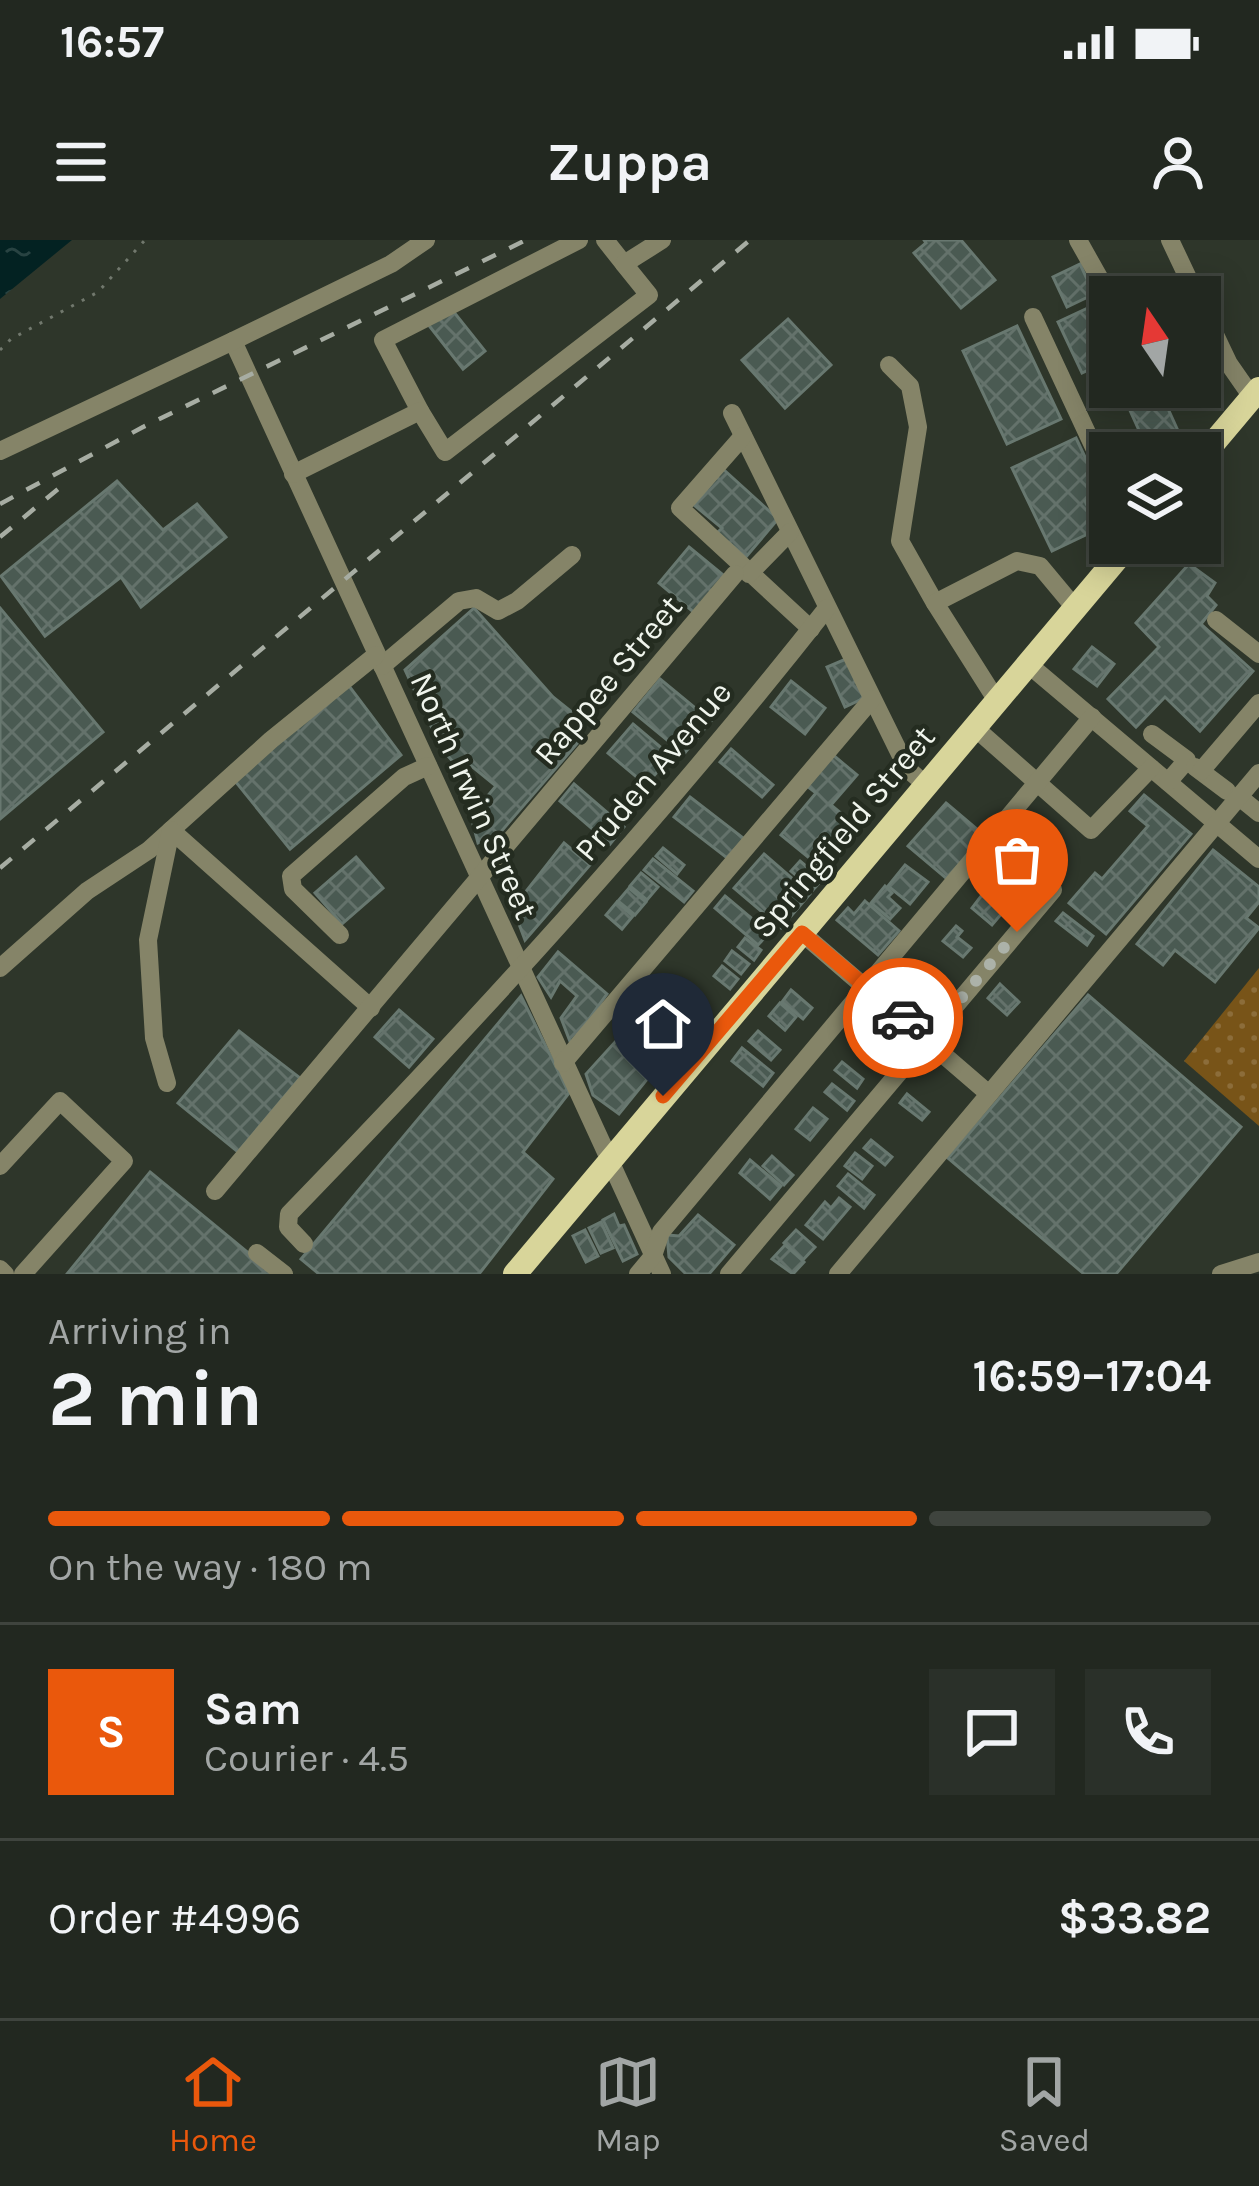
<!DOCTYPE html>
<html lang="en">
<head>
<meta charset="utf-8">
<style>
  :root { --surface:#222820; --page:#2a3029; --text:#f1f3f6; --muted:#a2a6a5; --line:#3f443e; --accent:#ea580c }
  body { margin:0; font-family:Karla,sans-serif; background:var(--page); color:var(--text); height:100vh; display:flex; flex-direction:column; font-size:45px; white-space:nowrap }
  * { box-sizing:border-box; margin:0 }
  p { font-size:39px; color:var(--muted) }
  .icon { flex:none; width:66px; height:66px; fill:none; stroke:currentColor; stroke-width:2; stroke-linecap:round; stroke-linejoin:round }
  .map { position:relative; height:1034px; overflow:hidden }
  .drawer { display:flex; flex-direction:column; background:var(--surface); flex:1 }
  .drawer>* { flex:none }
  .needle { width:78px; rotate:347deg }
  .controls { position:absolute; left:1089px; top:36px; display:grid; gap:24px }
  .controls a { display:grid; place-items:center; width:132px; height:132px; border-radius:0px; background:var(--surface); box-shadow:0 6px 30px #0003,0 0 0 3px var(--line); font-size:60px }
  .pin { position:absolute; display:grid; place-items:center; width:102px; height:102px; color:#fff; margin:-123px -51px; border-radius:50% 50% 50% 0; rotate:-45deg; box-shadow:0 0 12px #0007 }
  .pin .icon { rotate:45deg }
  .courier { position:absolute; display:grid; place-items:center; width:120px; height:120px; margin:-60px; border:9px solid #ea580c; border-radius:50%; background:#fff; color:#222; box-shadow:0 3px 15px #0007 }
  .summary em { font-style:normal; font-weight:700 }
  .summary div { display:flex; flex-direction:column-reverse }
  .summary { display:flex; align-items:center; justify-content:space-between; height:204px; padding:0 48px }
  h1 { font-size:78px; font-weight:700; line-height:90px }
  .bar { display:grid; grid-template-columns:repeat(4,1fr); gap:18px 12px; align-content:center; height:144px; padding:0 48px }
  .bar i { height:15px; border-radius:9px; background:var(--line) }
  .bar .active { background:var(--accent) }
  .bar p { grid-column:span 4 }
  .line { display:flex; align-items:center; gap:30px; padding:0 48px; border-top:3px solid var(--line) }
  .line div { flex:1 }
  .round { display:grid; place-items:center; flex:none; width:126px; height:126px; border-radius:0px; background:var(--page) }
  .status { display:flex; justify-content:space-between; align-items:center; height:84px; padding:0 60px; background:var(--surface); direction:ltr }
  .status svg { height:33px; fill:currentColor }
  header { display:flex; justify-content:space-between; align-items:center; height:156px; padding:0 48px; background:var(--surface); font-size:54px; font-weight:700 }
  .dock { display:flex; justify-content:space-around; align-items:center; height:168px; border-top:3px solid var(--line); background:var(--surface); font-size:33px; color:var(--muted) }
  .dock a { display:grid; justify-items:center; gap:6px }
  .dock .active { color:var(--accent) }
  .map>svg:first-child { display:block }
  .park { fill:url(#park-dots) }
  .water { fill:url(#water-ripples) }
  .building { fill:url(#building-cross-hatch); stroke:#687870; stroke-width:3 }
  .lines { fill:none; stroke-linecap:round; stroke-linejoin:round }
  .path { stroke:#71786d; stroke-width:3; stroke-dasharray:3 9; stroke-linecap:butt }
  .minor { stroke:#858468; stroke-width:18 }
  .major { stroke:#d8d59a; stroke-width:24 }
  .rail { stroke:#a7ada3; stroke-width:4.5; stroke-dasharray:15 15; stroke-linecap:butt }
  .done { stroke:#acb2a9; stroke-width:12; stroke-dasharray:0 21.6 }
  .route { stroke:#ea580c; stroke-width:15 }
  .labels { text-anchor:middle; dominant-baseline:central; stroke-width:9; stroke-linejoin:round; paint-order:stroke }
  .street-label { font-size:33px; fill:#f0f5ed; stroke:#242c20 }
</style>
</head>
<body>
<div class="status"><b>16:57</b><svg viewBox="0 0 49 12"><path d="M0 12V9h3v3zM5 12V6h3v6zM10 12V3h3v9zM15 12V0h3v12zM26 1h20v11H26zM47 4h2v5h-2z"/></svg></div>
<header><svg class="icon" aria-label="menu" viewBox="0 0 24 24"><path d="M4 6h16M4 12h16M4 18h16"/></svg>Zuppa<svg class="icon" aria-label="person" viewBox="0 0 24 24"><circle cx="12" cy="8" r="4"/><path d="M4 21q1-7 8-7t8 7"/></svg></header>
<div class="map">
<svg width="1259" height="1034" viewBox="0 0 1259 1034">
  <defs>
    <pattern id="park-dots" width="8" height="8" patternUnits="userSpaceOnUse" patternTransform="scale(3)"><rect width="8" height="8" fill="#785418"/><path d="M2 2h.1M6 6h.1" fill="none" stroke="#8c6d3a" stroke-width="1.8" stroke-linecap="round"/></pattern>
    <pattern id="water-ripples" width="26" height="14" patternUnits="userSpaceOnUse" patternTransform="scale(3)"><rect width="26" height="14" fill="#032222"/><path d="M2 4q2-2 4 0t4 0M15 11q2-2 4 0t4 0" fill="none" stroke="#284342"/></pattern>
    <pattern id="building-cross-hatch" width="8" height="8" patternUnits="userSpaceOnUse" patternTransform="scale(3)"><rect width="8" height="8" fill="#4a5a52"/><path d="M0 0l8 8M0 8l8-8" fill="none" stroke="#64726b"/></pattern>
  </defs>
  <rect width="100%" height="100%" fill="#2e362a"/>
  <polygon class="park" points="1259,728 1259,886 1184,821"/>
  <polygon class="water" points="0,0 72,0 0,59"/>
  <g class="building">
    <polygon points="924,0 961,0 995,40 961,68 914,13 926,3"/>
    <polygon points="1080,24 1094,54 1067,67 1053,37"/>
    <polygon points="1107,59 1110,67 1108,144 1099,125 1082,133 1058,82"/>
    <polygon points="449,66 485,111 463,129 427,83"/>
    <polygon points="788,79 831,125 785,168 742,120"/>
    <polygon points="1017,86 1061,179 1007,204 963,111"/>
    <polygon points="1140,147 1149,147 1156,163 1164,160 1179,193 1147,208 1123,155"/>
    <polygon points="1076,198 1102,253 1085,261 1098,289 1052,311 1012,228"/>
    <polygon points="723,229 778,279 746,317 717,293 722,288 694,265"/>
    <polygon points="117,241 163,290 197,264 226,297 141,367 121,337 45,396 1,336"/>
    <polygon points="689,307 728,339 697,375 659,343"/>
    <polygon points="1189,324 1215,343 1207,356 1216,365 1201,384 1253,431 1200,491 1165,457 1136,487 1108,459 1159,407 1136,383"/>
    <polygon points="0,368 103,492 0,579"/>
    <polygon points="474,368 553,457 573,473 562,485 581,499 499,594 478,603 469,569 480,565 496,546 469,524 462,532 441,508 405,430"/>
    <polygon points="1092,407 1114,424 1097,446 1074,429"/>
    <polygon points="846,419 864,458 845,467 827,427"/>
    <polygon points="660,439 711,481 684,514 633,472"/>
    <polygon points="791,441 825,468 805,494 771,467"/>
    <polygon points="346,442 401,515 290,609 235,541"/>
    <polygon points="633,484 671,516 646,545 608,513"/>
    <polygon points="731,509 773,545 762,557 720,522"/>
    <polygon points="833,515 857,535 831,565 854,584 819,626 781,595 816,553 807,546"/>
    <polygon points="574,544 624,587 610,604 560,561"/>
    <polygon points="1144,555 1191,594 1106,694 1069,663 1095,633 1102,639 1148,586 1130,571"/>
    <polygon points="690,557 747,601 731,621 674,577"/>
    <polygon points="946,563 985,596 947,639 908,606"/>
    <polygon points="564,603 590,625 525,700 513,668"/>
    <polygon points="663,608 684,625 677,634 656,616"/>
    <polygon points="1213,610 1259,647 1259,662 1246,678 1259,688 1215,742 1175,710 1163,725 1137,704"/>
    <polygon points="764,614 810,654 781,688 734,648"/>
    <polygon points="356,617 383,648 342,684 315,653"/>
    <polygon points="653,619 693,651 684,662 644,630"/>
    <polygon points="800,621 822,640 813,650 791,631"/>
    <polygon points="905,625 928,642 910,664 888,646"/>
    <polygon points="1006,628 1026,644 1014,658 994,641"/>
    <polygon points="641,633 658,647 647,660 630,646"/>
    <polygon points="885,646 892,653 888,657 900,668 890,679 871,663"/>
    <polygon points="629,648 646,662 635,675 618,661"/>
    <polygon points="982,655 1003,672 992,685 972,668"/>
    <polygon points="725,656 769,693 758,705 715,668"/>
    <polygon points="865,661 899,691 878,715 837,680 848,668 854,674"/>
    <polygon points="617,662 633,676 622,689 606,675"/>
    <polygon points="1063,673 1093,696 1087,705 1056,681"/>
    <polygon points="956,686 962,691 957,697 971,708 963,717 943,701"/>
    <polygon points="745,698 761,710 754,720 738,707"/>
    <polygon points="732,711 749,724 741,734 725,721"/>
    <polygon points="558,712 607,754 571,804 561,778 577,756 560,741 551,757 538,737"/>
    <polygon points="722,726 738,739 730,749 714,736"/>
    <polygon points="1000,744 1019,762 1007,775 988,758"/>
    <polygon points="791,750 812,768 803,779 782,762"/>
    <polygon points="1088,755 1241,887 1116,1034 1084,1034 948,918"/>
    <polygon points="521,756 569,853 523,912 553,939 479,1034 319,1034 301,1019"/>
    <polygon points="668,761 689,778 670,802 648,785"/>
    <polygon points="780,763 796,777 785,790 769,776"/>
    <polygon points="399,770 433,799 409,827 375,797"/>
    <polygon points="635,780 670,811 619,874 593,855 586,834"/>
    <polygon points="886,784 907,799 895,814 875,798"/>
    <polygon points="239,791 300,838 238,912 178,863"/>
    <polygon points="758,791 780,810 771,820 749,801"/>
    <polygon points="742,808 773,833 763,846 732,821"/>
    <polygon points="842,822 863,839 857,848 835,830"/>
    <polygon points="832,844 854,861 847,870 825,852"/>
    <polygon points="907,854 929,872 922,880 900,863"/>
    <polygon points="813,868 827,879 810,900 796,889"/>
    <polygon points="871,900 892,917 885,925 864,908"/>
    <polygon points="855,913 872,926 862,939 845,926"/>
    <polygon points="772,916 793,935 784,945 763,926"/>
    <polygon points="750,920 781,946 770,959 740,933"/>
    <polygon points="150,932 274,1034 67,1034"/>
    <polygon points="848,934 874,955 864,968 838,946"/>
    <polygon points="839,958 850,967 823,999 806,985 825,962 831,968"/>
    <polygon points="614,974 619,986 624,985 637,1014 623,1021 603,980"/>
    <polygon points="698,975 734,1005 709,1034 686,1034 669,1017 667,995 679,996"/>
    <polygon points="601,982 613,1008 601,1013 589,988"/>
    <polygon points="585,990 598,1016 586,1022 573,996"/>
    <polygon points="796,990 815,1007 803,1020 784,1003"/>
    <polygon points="785,1005 804,1022 793,1034 772,1019"/>
  </g>
  <g class="lines">
    <polyline class="path" points="0,110 11,99 98,52 145,0"/>
    <g class="minor">
      <polyline points="605,0 624,24"/>
      <polyline points="1078,0 1110,57"/>
      <polyline points="1170,0 1197,57"/>
      <polyline points="1200,63 1229,124 1252,157"/>
      <polyline points="1033,77 1110,242"/>
      <polyline points="233,101 662,1034"/>
      <polyline points="889,125 910,146 918,187 900,301 935,363"/>
      <polyline points="420,171 383,100 579,0"/>
      <polyline points="732,173 900,514 911,532 926,545"/>
      <polyline points="743,196 680,268 811,389"/>
      <polyline points="0,211 233,101 391,24 426,0"/>
      <polyline points="293,234 420,171 445,212 649,55 624,24 662,0"/>
      <polyline points="749,334 790,292"/>
      <polyline points="1216,380 1259,414"/>
      <polyline points="1028,424 1259,619"/>
      <polyline points="382,426 459,361 476,358 498,371 517,361 572,315"/>
      <polyline points="997,461 935,363 1017,321 1040,326 1075,368"/>
      <polyline points="974,487 1091,590 1151,528"/>
      <polyline points="1152,494 1187,520 1168,542"/>
      <polyline points="1195,527 1227,551"/>
      <polyline points="1201,531 1259,463"/>
      <polyline points="1238,556 1259,573"/>
      <polyline points="802,693 989,854"/>
      <polyline points="340,695 293,649 291,636 404,537 428,526"/>
      <polyline points="0,728 87,651 149,610 271,500 376,415"/>
      <polyline points="563,823 872,459"/>
      <polyline points="167,843 154,798 148,700 171,590 371,768"/>
      <polyline points="0,926 60,861 124,921 23,1034"/>
      <polyline points="215,951 735,334"/>
      <path d="M 304,1004 L 288,987 L 289,974 C 477,780 660,580 827,368"/>
      <polyline points="257,1013 284,1034"/>
      <polyline points="0,1029 5,1034"/>
      <polyline points="638,1034 653,1016 661,992 1092,477"/>
      <polyline points="729,1034 1053,650"/>
      <polyline points="838,1034 1259,533"/>
      <polyline points="1221,1034 1259,1022"/>
    </g>
    <g class="major">
      <polyline points="1200,219 1259,149"/>
      <polyline points="515,1034 1130,303"/>
    </g>
    <g class="rail">
      <polyline points="0,264 143,187 526,0"/>
      <polyline points="0,297 69,240"/>
      <polyline points="0,628 750,0"/>
    </g>
  </g>
  <g class="lines">
    <polyline class="done" points="903,778 927,799 1017,692"/>
    <polyline class="route" points="663,856 802,693 903,778"/>
  </g>
  <g class="labels">
    <g class="street-label">
      <text transform="translate(608 440) rotate(-50)">Rappee Street</text>
      <text transform="translate(653 531) rotate(-50)">Pruden Avenue</text>
      <text transform="translate(474 556) rotate(66)">North Irwin Street</text>
      <text transform="translate(843 592) rotate(-50)">Springfield Street</text>
    </g>
  </g>
</svg>
<div class="controls">
<a><svg class="needle" viewBox="-14 -14 28 28"><path d="M0-13l5 13h-10z" fill="#e53935"/><path d="M0 13l5-13h-10z" fill="#a2a6a5"/></svg></a>
<a><svg class="icon" aria-label="layers" viewBox="0 0 24 24"><path d="M12 4l9 5-9 5-9-5zM3 14l9 5 9-5"/></svg></a>
</div>
<div class="pin" style="left:1017px;top:692px;background:#ea580c"><svg class="icon" aria-label="bag" viewBox="0 0 24 24"><path d="M5 8h14l-1 12H6zM9 8a3 3 0 0 1 6 0"/></svg></div>
<div class="pin" style="left:663px;top:856px;background:#1f2937"><svg class="icon" aria-label="home" viewBox="0 0 24 24"><path d="M3 11l9-7 9 7M6 9v11h12V9"/></svg></div>
<div class="courier" style="left:903px;top:778px"><svg class="icon" aria-label="car" viewBox="0 0 24 24"><path d="M5 17H2v-5l4-1 3-4h7l3 4 3 1v5h-3M9 17h6M6 11h13"/><circle cx="7" cy="17" r="2"/><circle cx="17" cy="17" r="2"/></svg></div>
</div>
<section class="drawer">
<div class="summary"><div><h1>2 min</h1><p>Arriving in</p></div><em>16:59–17:04</em></div>
<div class="bar"><i class="active"></i><i class="active"></i><i class="active"></i><i></i><p>On the way · 180 m</p></div>
<div class="line" style="height:216px"><b class="round" style="background:var(--accent);color:#fff">S</b><div><b>Sam</b><p>Courier · 4.5</p></div><a class="round"><svg class="icon" aria-label="chat" viewBox="0 0 24 24"><path d="M4 5h16v11H9l-5 4z"/></svg></a><a class="round"><svg class="icon" aria-label="phone" viewBox="0 0 24 24"><path d="M5 4h4l2 5-3 2q2 4 5 5l2-3 5 2v4C11 20 4 13 5 4z"/></svg></a></div>
<div class="line" style="height:156px"><div>Order #4996</div><b>$33.82</b></div>
</section>
<nav class="dock">
<a class="active"><svg class="icon" aria-label="home" viewBox="0 0 24 24"><path d="M3 11l9-7 9 7M6 9v11h12V9"/></svg>Home</a>
<a><svg class="icon" aria-label="map" viewBox="0 0 24 24"><path d="M3 6l6-2 6 2 6-2v14l-6 2-6-2-6 2zM9 4v14M15 6v14"/></svg>Map</a>
<a><svg class="icon" aria-label="saved" viewBox="0 0 24 24"><path d="M7 4h10v16l-5-4-5 4z"/></svg>Saved</a>
</nav>
</body>
</html>
